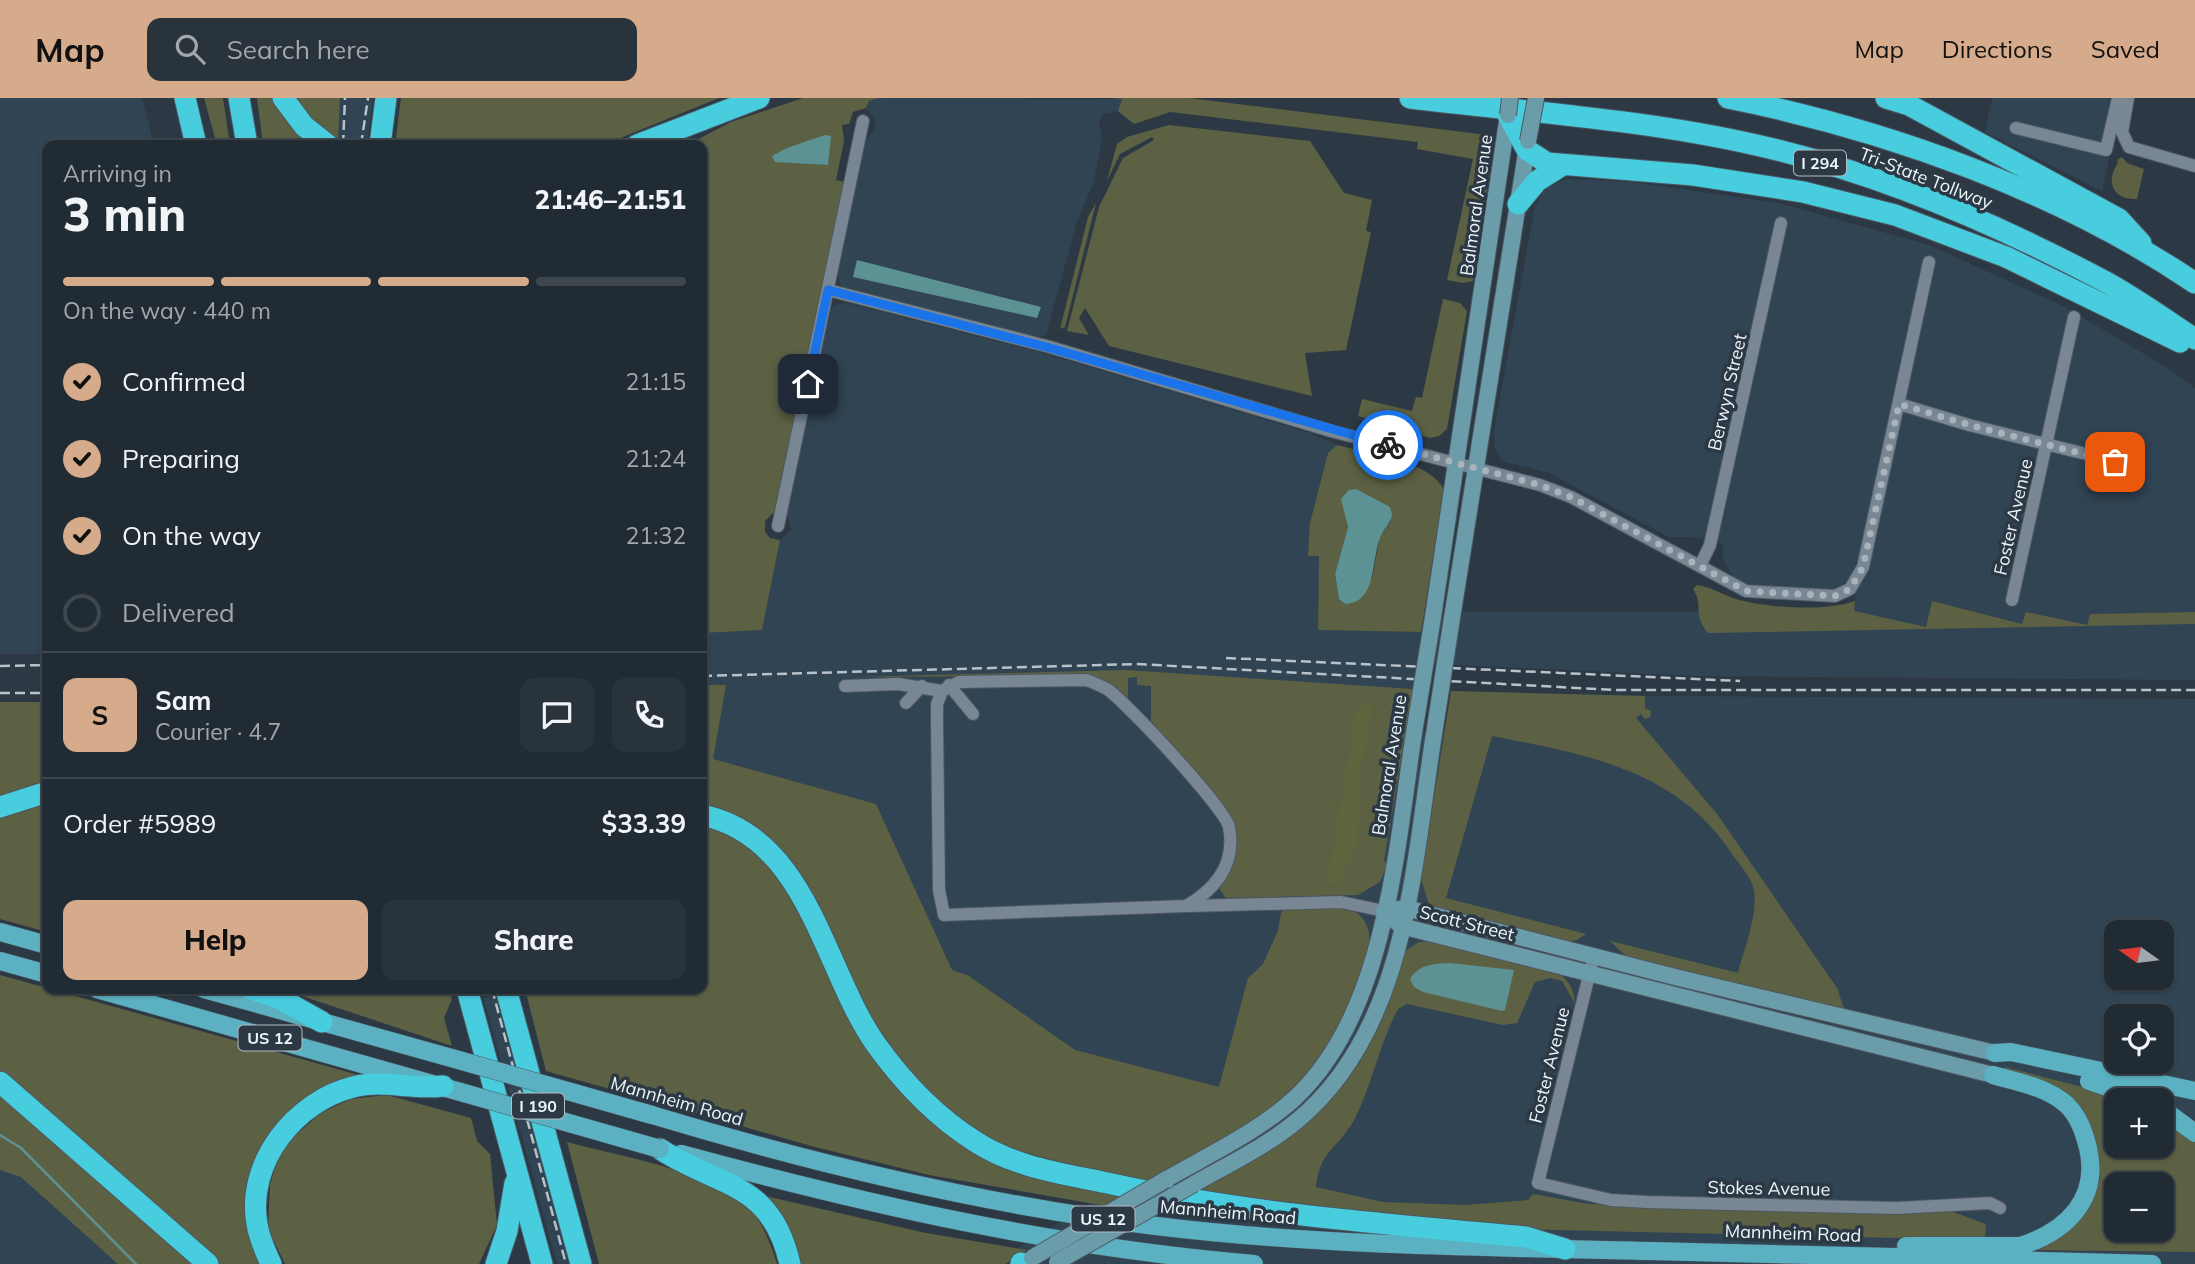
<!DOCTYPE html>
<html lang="en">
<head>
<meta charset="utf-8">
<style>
  :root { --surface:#212b33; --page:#29333b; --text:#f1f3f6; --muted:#a2a7ac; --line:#3e474e; --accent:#d6ab8b }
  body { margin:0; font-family:Mulish,sans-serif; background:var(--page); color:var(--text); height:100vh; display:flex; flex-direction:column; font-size:26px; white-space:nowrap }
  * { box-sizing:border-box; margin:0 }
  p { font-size:23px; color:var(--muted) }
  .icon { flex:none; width:38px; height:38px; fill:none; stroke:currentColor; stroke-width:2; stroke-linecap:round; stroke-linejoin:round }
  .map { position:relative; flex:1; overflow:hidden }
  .sheet { position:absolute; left:42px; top:42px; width:665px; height:854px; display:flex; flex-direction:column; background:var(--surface); border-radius:14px; box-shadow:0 2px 5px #0004,0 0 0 2px var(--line) }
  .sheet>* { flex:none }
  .needle { width:46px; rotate:284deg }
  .fabs { position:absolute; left:2104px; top:822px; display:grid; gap:14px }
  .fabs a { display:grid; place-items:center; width:70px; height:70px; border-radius:14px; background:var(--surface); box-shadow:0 2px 5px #0004,0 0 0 2px var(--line); font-size:35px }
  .pin { position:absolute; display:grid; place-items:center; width:60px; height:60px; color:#fff; margin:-30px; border-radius:14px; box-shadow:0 4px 10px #0006 }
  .courier { position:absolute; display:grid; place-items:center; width:70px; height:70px; margin:-35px; border:5px solid #1a73e8; border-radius:50%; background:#fff; color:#222; box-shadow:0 2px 9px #0007 }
  .overview em { font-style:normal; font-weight:800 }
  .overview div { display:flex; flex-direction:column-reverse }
  .overview { display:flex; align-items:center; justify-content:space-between; height:119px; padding:0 21px }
  h1 { font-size:46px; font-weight:800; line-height:52px }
  .bar { display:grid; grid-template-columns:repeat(4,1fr); gap:10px 7px; align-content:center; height:84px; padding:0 21px }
  .bar i { height:9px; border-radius:5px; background:var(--line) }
  .bar .active { background:var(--accent) }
  .bar p { grid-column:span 4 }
  .line { display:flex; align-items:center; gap:18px; padding:0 21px; border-top:2px solid var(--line) }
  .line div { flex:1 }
  .round { display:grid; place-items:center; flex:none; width:74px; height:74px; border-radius:14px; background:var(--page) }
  ol { padding:0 21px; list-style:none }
  li { display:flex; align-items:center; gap:21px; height:77px }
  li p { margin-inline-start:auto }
  li .icon { padding:7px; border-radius:50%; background:var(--accent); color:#111; stroke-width:4 }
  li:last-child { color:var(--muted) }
  li i { width:38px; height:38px; border:4px solid var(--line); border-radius:50% }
  .button { display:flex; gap:14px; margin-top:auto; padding:14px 21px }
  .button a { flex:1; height:80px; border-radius:14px; background:var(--accent); color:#111; font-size:28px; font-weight:800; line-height:80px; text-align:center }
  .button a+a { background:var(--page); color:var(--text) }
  header { display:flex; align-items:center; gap:42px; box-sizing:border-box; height:98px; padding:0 35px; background:var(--accent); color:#111 }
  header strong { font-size:33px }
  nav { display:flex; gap:38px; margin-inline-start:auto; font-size:24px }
  .search { width:490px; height:63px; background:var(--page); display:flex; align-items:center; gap:18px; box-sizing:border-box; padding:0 24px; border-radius:14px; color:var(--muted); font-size:26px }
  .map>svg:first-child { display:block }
  .built { fill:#314453; fill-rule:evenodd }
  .green { fill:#5d6143; fill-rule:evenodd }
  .forest { fill:#5f643e }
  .water { fill:#5d9295 }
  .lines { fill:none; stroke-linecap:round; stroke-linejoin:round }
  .stream { stroke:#5d9295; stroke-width:2.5 }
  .street-casing { stroke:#4c5761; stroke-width:14 }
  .secondary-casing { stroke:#4c5761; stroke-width:18 }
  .primary-casing { stroke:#4c5761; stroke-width:19 }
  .highway-casing { stroke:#4c5761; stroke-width:23 }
  .street { stroke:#788793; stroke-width:12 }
  .secondary { stroke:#6a9caa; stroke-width:16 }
  .primary { stroke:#5bb1c1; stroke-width:18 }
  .highway { stroke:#48cddf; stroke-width:21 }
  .rail { stroke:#b8c2ca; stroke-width:2.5; stroke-dasharray:10 5; stroke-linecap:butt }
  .secondary-bridge-casing { stroke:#4c5761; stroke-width:18; stroke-linecap:butt }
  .primary-bridge-casing { stroke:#4c5761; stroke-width:19; stroke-linecap:butt }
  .secondary-bridge { stroke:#6a9caa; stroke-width:16 }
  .primary-bridge { stroke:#5bb1c1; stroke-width:18 }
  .done { stroke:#a9b3bc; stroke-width:7; stroke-dasharray:0 12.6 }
  .route { stroke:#1a73e8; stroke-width:9 }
  .labels { text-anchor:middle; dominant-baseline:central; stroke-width:7; stroke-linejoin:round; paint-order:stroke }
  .shield { fill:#2c3944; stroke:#b3bdc5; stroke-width:2 }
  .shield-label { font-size:16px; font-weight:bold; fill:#edf5fc }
  .street-label { font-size:18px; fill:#edf5fc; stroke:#2c3944 }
</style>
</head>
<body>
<header>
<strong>Map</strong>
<div class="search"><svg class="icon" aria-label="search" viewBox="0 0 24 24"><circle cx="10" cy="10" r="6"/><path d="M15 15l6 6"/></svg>Search here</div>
<nav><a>Map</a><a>Directions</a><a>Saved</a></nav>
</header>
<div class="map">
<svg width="2195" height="1166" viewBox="0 0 2195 1166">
  <rect width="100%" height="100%" fill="#2c3944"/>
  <g class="built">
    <polygon points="0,0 142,0 154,47 47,47 47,556 0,556"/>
    <polygon points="340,0 373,0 367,47 338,47"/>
    <polygon points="880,0 1122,1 1118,13 1103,16 1099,22 1102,42 1093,86 1077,123 1046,237 1036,239 844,191 839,183 838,173 865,44 875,30 875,20 866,10 869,3"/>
    <polygon points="1992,0 2122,0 2102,93 1985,34"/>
    <path d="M 1566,81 L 1633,84 L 1779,105 L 1929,147 L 2063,208 L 2161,266 L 2195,290 L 2195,514 L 2090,516 L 2087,527 L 2195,526 L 2195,582 L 1696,578 L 1417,565 L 1413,591 L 1408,590 L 1401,634 L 1449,636 L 1458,593 L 1645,598 L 2195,601 L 2195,1166 L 991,1166 L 1133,1079 L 788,747 L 702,701 L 702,535 L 762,532 L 780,442 L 792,431 L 786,414 L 829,214 L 835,207 L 846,205 L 1039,254 L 1310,335 L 1337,347 L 1328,355 L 1310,425 L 1309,458 L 1319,458 L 1318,532 L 1421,534 L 1424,519 L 1462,520 L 1463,514 L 1854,513 L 1859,458 L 1851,478 L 1838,491 L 1816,495 L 1751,490 L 1734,479 L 1724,465 L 1722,445 L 1693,439 L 1669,439 L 1549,375 L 1502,363 L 1495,351 L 1494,332 L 1535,108 L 1545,90 ZM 1932,503 L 2023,526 L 2087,527 L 1930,531 L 1927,529 ZM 1078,573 L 1078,578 L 851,579 L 852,579 ZM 2116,835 L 2161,835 L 2161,880 L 2116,880 ZM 2116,919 L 2161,919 L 2161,964 L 2116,964 ZM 2116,1003 L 2161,1003 L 2161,1048 L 2116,1048 ZM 2116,1087 L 2161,1087 L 2161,1132 L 2116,1132 Z"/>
    <polygon points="481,891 497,891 571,1166 557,1166"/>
    <polygon points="0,1026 149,1166 0,1166"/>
  </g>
  <g class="green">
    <polygon points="204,0 223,0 230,47 217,47"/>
    <polygon points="257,0 271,0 281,15 315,47 263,47"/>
    <polygon points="292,0 340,0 338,45 316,30"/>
    <polygon points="401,0 719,0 603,47 395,47"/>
    <path d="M 803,0 L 880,0 L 869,3 L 866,10 L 853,14 L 849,26 L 842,27 L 844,43 L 836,82 L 844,84 L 775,413 L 765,423 L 765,434 L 770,440 L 780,442 L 762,532 L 702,535 L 702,47 L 687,47 L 731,24 ZM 830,38 L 828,67 L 796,64 Z"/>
    <polygon points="1111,0 1189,0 1495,38 1473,183 1463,185 1447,182 1473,61 1417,51 1418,44 1170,14 1134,26 1118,13 1122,1"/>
    <polygon points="1169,27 1310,43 1344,95 1372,102 1366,133 1371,134 1346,252 1305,255 1312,298 1109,248 1085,210 1079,220 1089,237 1067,233 1099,109 1123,60 1154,42 1152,39 1120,56 1107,83 1117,46 1127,39"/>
    <path d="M 2122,59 L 2127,65 L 2144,71 L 2137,101 C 2113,102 2105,84 2118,65 L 2117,62 Z"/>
    <polygon points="1096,105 1065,229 1060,231 1088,119"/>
    <polygon points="1443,201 1460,205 1467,213 1447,331 1439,338 1430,340 1358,318 1362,301 1412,313 1416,299 1422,300"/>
    <path d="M 1337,347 C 1367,355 1431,363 1444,392 L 1421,534 L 1318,532 L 1319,458 L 1308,458 L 1310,425 L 1328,355 ZM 1346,419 L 1391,423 L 1380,438 L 1372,480 L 1345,506 L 1339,501 L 1335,476 L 1348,429 Z"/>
    <path d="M 1697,487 C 1711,489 1720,495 1733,500 C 1762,510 1826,514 1855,503 L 1854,513 L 1926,529 L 1932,503 L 2022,526 L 2026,514 L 2087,527 L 2090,516 L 2195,514 L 2195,526 L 1708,535 C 1692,515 1704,507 1693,491 Z"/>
    <polygon points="1126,572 1413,591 1384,763 1388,764 1380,784 1358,797 1226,800 1220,792 1233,725 1223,707 1151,625 1151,588 1137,587 1137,579 1128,580 1128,604 1079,578 851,579"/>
    <path d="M 702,587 L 726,587 L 713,661 L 876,706 L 952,872 L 969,878 L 1075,952 L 1219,989 L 1248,880 L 1263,866 L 1278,833 L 1281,815 L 1286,810 C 1306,810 1336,804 1355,814 C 1402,842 1324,961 1298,987 C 1255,1029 1196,1056 1145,1086 L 1007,1050 L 961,1023 L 905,970 L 862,904 L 813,798 L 777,748 L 702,708 Z"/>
    <path d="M 1451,593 L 1645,598 L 1645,610 L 1651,613 L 1650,619 L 1645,621 L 1641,616 L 1636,620 L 1717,716 L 1837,890 L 1845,913 L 1627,859 L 1610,843 L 1738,875 C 1744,851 1758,817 1754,792 C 1752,780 1739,766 1732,756 C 1677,671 1584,656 1492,638 L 1446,800 L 1586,836 L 1577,842 L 1563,844 L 1429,807 L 1421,781 Z"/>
    <polygon points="0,604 47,604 47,684 0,699"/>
    <polygon points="47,701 47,834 0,821 0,719"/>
    <polygon points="702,726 735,738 771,769 793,800 878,965 927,1020 975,1054 1048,1078 1048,1084 1127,1096 1106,1108 929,1077 815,1049 546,973 525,891 702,891"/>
    <path d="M 1430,843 L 1558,875 C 1570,883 1574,892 1575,906 L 1562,883 L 1550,880 L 1535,884 L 1517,925 L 1503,927 L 1407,906 L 1398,911 C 1379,946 1371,991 1353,1024 C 1337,1051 1319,1054 1316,1089 L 1383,1104 L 1465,1107 L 1528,1102 L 1533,1096 L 1589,1106 L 1953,1114 L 1986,1126 L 1985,1142 L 1509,1131 L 1192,1096 L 1290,1038 L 1335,997 L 1359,965 L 1375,934 L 1402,855 L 1419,844 Z"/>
    <polygon points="0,877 362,978 312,995 286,1018 262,1049 261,1166 218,1166 0,972"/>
    <polygon points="281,891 448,891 452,901 444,920 452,948"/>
    <path d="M 2005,969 L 2136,1003 L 2116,1003 L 2116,1048 L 2161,1048 L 2161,1016 L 2195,1042 L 2195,1154 L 2037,1152 L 2063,1138 L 2080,1120 L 2092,1095 L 2079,1013 L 2003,973 ZM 2116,1087 L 2161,1087 L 2161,1132 L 2116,1132 Z"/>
    <polygon points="0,993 195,1166 118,1166 21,1079 0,1072"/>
    <polygon points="387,997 471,1020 477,1043 490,1056 497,1127 479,1166 285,1166 268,1131 270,1086 282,1049 321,1015 351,1001"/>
    <path d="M 567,1044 C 614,1057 722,1075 752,1113 C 764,1128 771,1147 777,1166 L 599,1166 Z"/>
    <polygon points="761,1097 926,1135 1027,1152 1005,1166 794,1166"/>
  </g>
  <polygon class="forest" points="1369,605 1373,611 1362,665 1356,751 1338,784 1327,786 1356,614 1360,608"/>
  <g class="water">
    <polygon points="825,37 831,38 828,67 775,64 772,58 787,50"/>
    <polygon points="857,162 1041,209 1037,220 853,179"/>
    <path d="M 1356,391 L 1390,409 L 1392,416 C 1391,426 1383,431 1380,440 C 1371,463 1377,505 1345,506 L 1339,501 L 1335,476 L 1348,429 L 1341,401 L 1349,392 Z"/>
    <path d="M 1450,865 L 1514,872 L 1505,912 L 1502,913 L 1423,894 L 1414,889 L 1410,881 C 1420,866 1433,866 1450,865 Z"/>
  </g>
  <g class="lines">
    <polyline class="stream" points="0,1037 21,1050 136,1166"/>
    <defs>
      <g id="street">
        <polyline points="2128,0 2122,34 2129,49 2195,68"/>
        <polyline points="2016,30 2106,52 2118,0"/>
        <polyline points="828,192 1050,249 1331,333 1540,387 1571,399 1746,493 1835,498 1850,491 1863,469 1929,164"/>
        <polyline points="1899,306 1969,327 2138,369"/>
        <polyline points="778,428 863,23"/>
        <polyline points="1700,468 1710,447 1781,125"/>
        <polyline points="2012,502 2074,219"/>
        <path d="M 1087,582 C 1094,585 1101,588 1107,591 C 1126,604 1225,710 1229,729 C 1236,766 1216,791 1186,808 L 944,817 L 939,792 L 937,624 L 937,606 L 942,593 L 959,584 Z"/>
        <polyline points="949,587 973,616"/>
        <polyline points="845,588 898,586 942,593"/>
        <polyline points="906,605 922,588"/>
        <polyline points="1190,808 1341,804 1384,813"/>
        <polyline points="1594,857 1538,1085 1611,1102 1647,1104 1897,1110 1990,1105 2000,1110"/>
      </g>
      <g id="secondary">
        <polyline points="1433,519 1508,17"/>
        <polyline points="1452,520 1528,43"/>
        <polyline points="1384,813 1401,828 1993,977"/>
        <polyline points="1384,813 1406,810 1675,879 1995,955"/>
        <path d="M 1165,1082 C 1208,1057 1258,1034 1295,1000 C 1386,915 1396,752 1414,635"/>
        <path d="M 1194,1086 C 1229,1066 1267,1048 1298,1022 C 1408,930 1413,767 1434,636"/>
      </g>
      <g id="primary">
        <polyline points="0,834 47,847"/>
        <polyline points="0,863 47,876"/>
        <polyline points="97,891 464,995"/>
        <polyline points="204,891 455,961"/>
        <polyline points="1995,955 2011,954 2195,993"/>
        <polyline points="2089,983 2149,1003"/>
        <polyline points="2161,1010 2195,1035"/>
        <path d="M 652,1017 C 818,1067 984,1107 1156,1128 C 1320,1148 1485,1149 1650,1153 C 1817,1156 1985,1162 2152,1166"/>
        <path d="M 681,1056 C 873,1108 1055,1149 1254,1166"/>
        <path d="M 1906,1148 L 2020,1148 C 2066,1134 2100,1101 2088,1050 C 2084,1034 2079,1019 2067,1007 C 2047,989 2017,984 1993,977"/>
      </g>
      <g id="highway">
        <polyline points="185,0 196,47"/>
        <polyline points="239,0 247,47"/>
        <polyline points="283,0 304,28 328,47"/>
        <path d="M 1410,0 C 1525,14 1642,21 1756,47 C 1877,74 1997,126 2106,184 C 2137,201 2166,222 2195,241"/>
        <path d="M 1728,0 C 1888,32 2059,93 2195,185"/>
        <polyline points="1886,0 1909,7 2119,121 2141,145"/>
        <polyline points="1508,17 1527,52 1547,65 1693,77 1803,94 1895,117 2006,159 2180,244"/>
        <polyline points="380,47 386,0"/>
        <polyline points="637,47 759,0"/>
        <polyline points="1518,106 1537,83 1561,68"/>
        <polyline points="0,709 47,694"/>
        <path d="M 702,717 C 808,739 823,870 875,945 C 902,983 936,1019 976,1044 C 1016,1070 1066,1076 1112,1086 C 1250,1116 1385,1126 1526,1139 L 1565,1151"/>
        <polyline points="251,891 281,901 322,924"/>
        <polyline points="467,891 542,1166"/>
        <polyline points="506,891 581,1166"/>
        <polyline points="0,984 208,1166"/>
        <path d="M 660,1051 C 719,1090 771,1082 790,1166"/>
        <polyline points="1021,1165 1021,1166"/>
        <path d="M 271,1166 C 265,1153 259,1139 257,1126 C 246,1064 296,1003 353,989 C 383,981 412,992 443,988"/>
        <polyline points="496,1166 507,1133 515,1085"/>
      </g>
    </defs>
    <use href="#street" class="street-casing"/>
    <use href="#secondary" class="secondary-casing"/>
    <use href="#primary" class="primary-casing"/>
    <use href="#highway" class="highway-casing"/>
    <use href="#street" class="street"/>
    <use href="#secondary" class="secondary"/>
    <use href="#primary" class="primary"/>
    <use href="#highway" class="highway"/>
    <g class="rail">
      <polyline points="343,47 345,0"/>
      <polyline points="361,47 368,0"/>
      <polyline points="1226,560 1740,583"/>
      <polyline points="0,568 47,567"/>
      <polyline points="702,578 1137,566 1614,592 2195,592"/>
      <polyline points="0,595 47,595"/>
      <polyline points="492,891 566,1166"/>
    </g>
    <defs>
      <g id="secondary-bridge">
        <polyline points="1508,17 1510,0"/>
        <polyline points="1528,43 1536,0"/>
        <polyline points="1414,635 1433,519"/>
        <polyline points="1434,636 1452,520"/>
        <polyline points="1032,1160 1165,1082"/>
        <polyline points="1057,1164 1194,1086"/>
      </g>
      <g id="primary-bridge">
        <polyline points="455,961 652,1017"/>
        <polyline points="464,995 660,1051"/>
      </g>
    </defs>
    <use href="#secondary-bridge" class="secondary-bridge-casing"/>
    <use href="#primary-bridge" class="primary-bridge-casing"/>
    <use href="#secondary-bridge" class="secondary-bridge"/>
    <use href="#primary-bridge" class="primary-bridge"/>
  </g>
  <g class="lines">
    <polyline class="done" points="1388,347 1540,387 1571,399 1746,493 1835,498 1850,491 1863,469 1899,306 1973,328 2115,364"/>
    <polyline class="route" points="808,286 828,192 1050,250 1388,347"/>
  </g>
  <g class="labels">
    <g class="shield">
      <rect x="1794" y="52.5" width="52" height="25" rx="5"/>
      <rect x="238.5" y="927.5" width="63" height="25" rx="5"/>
      <rect x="512" y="995.5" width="52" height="25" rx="5"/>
      <rect x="1071.5" y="1108.5" width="63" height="25" rx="5"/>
    </g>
    <g class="shield-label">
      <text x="1820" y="65">I 294</text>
      <text x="270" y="940">US 12</text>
      <text x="538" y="1008">I 190</text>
      <text x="1103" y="1121">US 12</text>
    </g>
    <g class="street-label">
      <text transform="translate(1926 80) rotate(21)">Tri-State Tollway</text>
      <text transform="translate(1476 107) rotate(-82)">Balmoral Avenue</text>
      <text transform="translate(1727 294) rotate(-77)">Berwyn Street</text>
      <text transform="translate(2013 419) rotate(-77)">Foster Avenue</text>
      <text transform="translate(1389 667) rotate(-81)">Balmoral Avenue</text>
      <text transform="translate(1467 825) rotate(14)">Scott Street</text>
      <text transform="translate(1549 967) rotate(-76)">Foster Avenue</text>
      <text transform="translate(677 1003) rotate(16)">Mannheim Road</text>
      <text transform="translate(1769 1090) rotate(1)">Stokes Avenue</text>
      <text transform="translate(1228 1114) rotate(5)">Mannheim Road</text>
      <text transform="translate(1793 1135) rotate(2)">Mannheim Road</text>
    </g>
  </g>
</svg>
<div class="fabs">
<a><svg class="needle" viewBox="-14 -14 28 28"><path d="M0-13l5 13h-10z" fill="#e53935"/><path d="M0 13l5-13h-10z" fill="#a2a7ac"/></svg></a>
<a><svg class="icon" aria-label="locate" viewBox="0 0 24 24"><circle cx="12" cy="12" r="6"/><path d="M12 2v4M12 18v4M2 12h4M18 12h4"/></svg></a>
<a>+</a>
<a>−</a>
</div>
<div class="pin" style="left:2115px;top:364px;background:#ea580c"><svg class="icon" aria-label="bag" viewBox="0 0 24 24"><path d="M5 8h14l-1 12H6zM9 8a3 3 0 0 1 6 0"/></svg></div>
<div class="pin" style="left:808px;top:286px;background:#1f2937"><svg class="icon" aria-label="home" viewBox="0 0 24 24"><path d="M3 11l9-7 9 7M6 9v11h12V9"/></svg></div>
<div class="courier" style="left:1388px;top:347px"><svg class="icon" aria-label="bike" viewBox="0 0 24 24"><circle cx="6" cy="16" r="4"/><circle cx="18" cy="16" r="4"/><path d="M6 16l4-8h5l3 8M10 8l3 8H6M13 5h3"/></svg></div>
<section class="sheet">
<div class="overview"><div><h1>3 min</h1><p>Arriving in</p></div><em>21:46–21:51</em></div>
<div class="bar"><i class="active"></i><i class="active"></i><i class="active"></i><i></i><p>On the way · 440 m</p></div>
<ol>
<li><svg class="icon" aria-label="check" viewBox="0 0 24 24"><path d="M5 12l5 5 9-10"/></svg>Confirmed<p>21:15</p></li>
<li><svg class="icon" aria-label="check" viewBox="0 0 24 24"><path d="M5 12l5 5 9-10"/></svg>Preparing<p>21:24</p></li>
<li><svg class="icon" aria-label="check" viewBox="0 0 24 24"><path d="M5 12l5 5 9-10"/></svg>On the way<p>21:32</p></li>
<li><i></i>Delivered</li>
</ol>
<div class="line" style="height:126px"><b class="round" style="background:var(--accent);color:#111">S</b><div><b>Sam</b><p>Courier · 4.7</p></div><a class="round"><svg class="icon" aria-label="chat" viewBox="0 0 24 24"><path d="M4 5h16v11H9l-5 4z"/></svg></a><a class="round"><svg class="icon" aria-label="phone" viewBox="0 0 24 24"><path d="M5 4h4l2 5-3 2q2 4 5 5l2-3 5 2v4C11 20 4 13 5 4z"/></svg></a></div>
<div class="line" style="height:91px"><div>Order #5989</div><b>$33.39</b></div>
<div class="button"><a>Help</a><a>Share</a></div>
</section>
</div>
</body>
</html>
